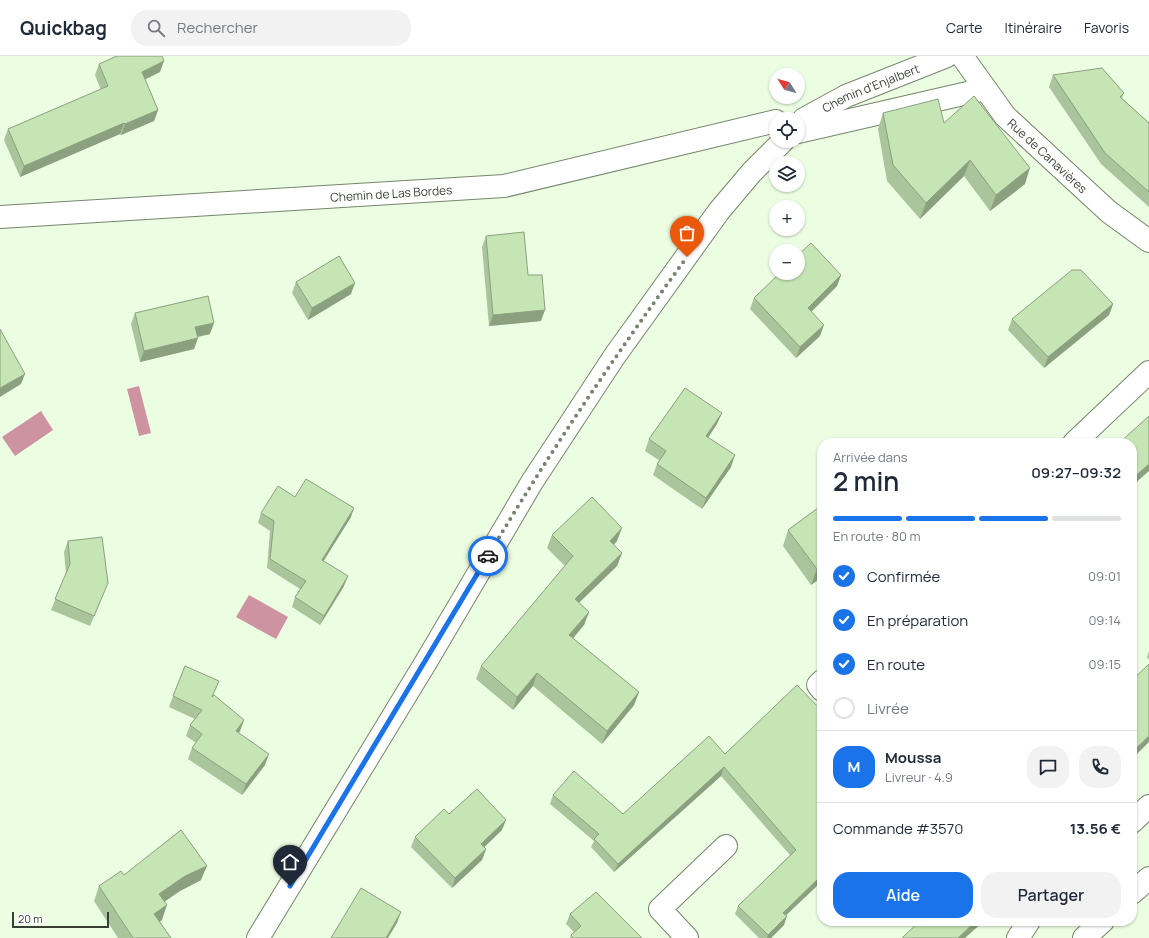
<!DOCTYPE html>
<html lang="fr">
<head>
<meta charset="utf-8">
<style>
  :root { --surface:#fff; --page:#f2f2f3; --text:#1f2937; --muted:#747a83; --line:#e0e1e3; --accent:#1a73e8 }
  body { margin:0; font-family:Manrope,sans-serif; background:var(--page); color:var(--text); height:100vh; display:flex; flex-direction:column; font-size:15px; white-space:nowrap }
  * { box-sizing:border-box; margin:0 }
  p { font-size:13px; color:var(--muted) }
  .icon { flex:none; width:22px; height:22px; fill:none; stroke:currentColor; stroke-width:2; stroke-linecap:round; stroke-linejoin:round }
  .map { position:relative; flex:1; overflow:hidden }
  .side { position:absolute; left:817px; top:382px; width:320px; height:488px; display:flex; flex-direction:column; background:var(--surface); border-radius:16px; box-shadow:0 1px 3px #0004 }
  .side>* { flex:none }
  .needle { width:26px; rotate:307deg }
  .fabs { position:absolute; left:769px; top:12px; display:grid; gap:8px }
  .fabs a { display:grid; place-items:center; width:36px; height:36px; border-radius:50%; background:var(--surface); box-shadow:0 1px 3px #0004; font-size:20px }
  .scale { position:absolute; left:12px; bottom:10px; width:97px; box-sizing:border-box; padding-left:4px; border:2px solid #383f34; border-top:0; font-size:11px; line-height:14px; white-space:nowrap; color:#383f34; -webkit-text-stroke:3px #fff; paint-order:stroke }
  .pin { position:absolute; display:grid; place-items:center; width:34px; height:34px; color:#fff; margin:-41px -17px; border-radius:50% 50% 50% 0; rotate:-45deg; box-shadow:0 0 4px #0007 }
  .pin .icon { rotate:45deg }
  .courier { position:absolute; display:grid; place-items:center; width:40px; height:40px; margin:-20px; border:3px solid #1a73e8; border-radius:50%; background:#fff; color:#222; box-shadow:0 1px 5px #0007 }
  .headline em { font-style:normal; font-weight:600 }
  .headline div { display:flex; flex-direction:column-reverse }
  .headline { display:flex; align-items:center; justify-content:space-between; height:68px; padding:0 16px }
  h1 { font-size:26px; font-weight:600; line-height:30px }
  .bar { display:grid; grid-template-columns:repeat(4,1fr); gap:6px 4px; align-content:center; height:48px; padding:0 16px }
  .bar i { height:5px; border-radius:3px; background:var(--line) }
  .bar .active { background:var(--accent) }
  .bar p { grid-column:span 4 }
  .line { display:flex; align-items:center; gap:10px; padding:0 16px; border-top:1px solid var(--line) }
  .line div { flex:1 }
  .round { display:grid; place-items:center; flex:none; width:42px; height:42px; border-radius:16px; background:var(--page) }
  ol { padding:0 16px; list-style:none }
  li { display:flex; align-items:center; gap:12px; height:44px }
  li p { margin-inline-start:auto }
  li .icon { padding:4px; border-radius:50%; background:var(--accent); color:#fff; stroke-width:4 }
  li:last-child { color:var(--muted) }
  li i { width:22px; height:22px; border:2px solid var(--line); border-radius:50% }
  .cta { display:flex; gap:8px; margin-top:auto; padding:8px 16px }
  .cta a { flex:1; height:46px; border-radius:16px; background:var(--accent); color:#fff; font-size:16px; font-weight:600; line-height:46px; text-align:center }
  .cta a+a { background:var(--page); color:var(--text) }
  header { display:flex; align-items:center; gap:24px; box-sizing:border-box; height:56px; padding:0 20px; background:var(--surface); border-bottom:1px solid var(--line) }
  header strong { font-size:19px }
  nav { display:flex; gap:22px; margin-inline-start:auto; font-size:14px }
  .search { width:280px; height:36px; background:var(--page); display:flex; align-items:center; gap:10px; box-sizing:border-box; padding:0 14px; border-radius:16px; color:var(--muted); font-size:15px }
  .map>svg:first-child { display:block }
  .water { fill:#ce93a0 }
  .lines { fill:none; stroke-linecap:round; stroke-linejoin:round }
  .minor-casing { stroke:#76856d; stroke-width:24 }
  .minor { stroke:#fff; stroke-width:22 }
  .wall { fill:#aac59b }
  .shaded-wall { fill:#8ba07e }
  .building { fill:#c6e5b4; stroke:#8ba07e }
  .done { stroke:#778271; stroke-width:4; stroke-dasharray:0 7.2 }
  .route { stroke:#1a73e8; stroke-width:5 }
  .labels { text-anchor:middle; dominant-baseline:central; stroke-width:3.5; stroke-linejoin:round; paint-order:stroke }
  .street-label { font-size:12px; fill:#383f34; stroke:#fff }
</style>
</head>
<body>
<header>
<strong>Quickbag</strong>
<div class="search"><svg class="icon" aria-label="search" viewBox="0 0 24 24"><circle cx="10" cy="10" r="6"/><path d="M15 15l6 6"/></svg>Rechercher</div>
<nav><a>Carte</a><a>Itinéraire</a><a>Favoris</a></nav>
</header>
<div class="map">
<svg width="1149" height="882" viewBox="0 0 1149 882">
  <rect width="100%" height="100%" fill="#ecfee2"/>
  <g class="water">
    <polygon points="139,330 151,377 139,380 127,333"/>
    <polygon points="41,355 53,374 15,400 2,381"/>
    <polygon points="249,539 288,561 276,583 236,561"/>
  </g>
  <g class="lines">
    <defs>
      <g id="minor">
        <path id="s1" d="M 962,0 L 1005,60 L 1109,156 L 1149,185"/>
        <path id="s2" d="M 798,70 L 804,63 L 846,40 L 947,0"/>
        <polyline points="798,76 985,33"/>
        <path id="s3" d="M 0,161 L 504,130 L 776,65"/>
        <polyline points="1074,387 1149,316"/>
        <polyline points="822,625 818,629 822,634"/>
        <polyline points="1132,766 1149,750"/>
        <polyline points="1132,837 1149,822"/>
        <polyline points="258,882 426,606 532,426 614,301 719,155 752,116 783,85"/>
        <polyline points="687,882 660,853 726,790"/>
        <polyline points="1018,882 1029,865"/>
        <polyline points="1084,882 1103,865"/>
      </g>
    </defs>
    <use href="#minor" class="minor-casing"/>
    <use href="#minor" class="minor"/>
  </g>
  <g class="wall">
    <polygon points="99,8 160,16 145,23 158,54 154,65 121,79 120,78 20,121 4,84 8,73 101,34 95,19"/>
    <polygon points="1053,19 1124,37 1122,42 1149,67 1149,151 1101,108 1049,31"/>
    <polygon points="883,57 944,67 1025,128 990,155 964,120 920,163 887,125 878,73"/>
    <polygon points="486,180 528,219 541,265 489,270 482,191"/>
    <polygon points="841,219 837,230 811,256 820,280 796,302 750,253 754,242"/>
    <polygon points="296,226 351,238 308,264 292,237"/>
    <polygon points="1113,248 1109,259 1044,312 1008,274 1012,263"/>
    <polygon points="135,257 210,278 198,281 194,293 140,306 131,268"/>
    <polygon points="717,368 708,381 731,411 702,453 653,419 657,408 660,405 645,395 649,383"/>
    <polygon points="295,441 351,461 323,505 344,530 320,569 292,551 295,541 300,533 267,512 270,475 258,467 261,457"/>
    <polygon points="822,449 822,521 811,529 783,490 788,474"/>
    <polygon points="552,479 617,485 614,489 622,497 617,510 579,547 589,556 584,569 573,582 639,636 634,649 602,688 533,630 513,654 476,623 481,610 565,510 547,492"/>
    <polygon points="68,485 104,537 90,570 51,554 66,518 64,496"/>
    <polygon points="1149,595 1149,604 1147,601"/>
    <polygon points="214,639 244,664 239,677 265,709 242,739 188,703 192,692 196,687 186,680 190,669 195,663 169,651 173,640"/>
    <polygon points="822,655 822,830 820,830 819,828 786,859 784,869 771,882 759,882 735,858 738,850 790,799 721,720 614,816 591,791 594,785 550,748 553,739 623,758 725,698"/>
    <polygon points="449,758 502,774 484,791 486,793 482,804 452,832 411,791 415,781"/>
    <polygon points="124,819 201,824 180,835 164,845 162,864 160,866 171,882 118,882 94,845 99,830"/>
    <polygon points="570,858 642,882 570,882 571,879 574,876 566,868"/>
  </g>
  <g class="shaded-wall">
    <polygon points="164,5 160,16 138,27 142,16"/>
    <polygon points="158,54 154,65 121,79 125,68"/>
    <polygon points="124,67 120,78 20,121 24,110"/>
    <polygon points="970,104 964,120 920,163 926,147"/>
    <polygon points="1030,112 1025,128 990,155 996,139"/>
    <polygon points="841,219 837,230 804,263 808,252"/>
    <polygon points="355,227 351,238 308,264 312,252"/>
    <polygon points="1113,248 1109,259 1044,312 1048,301"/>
    <polygon points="545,254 541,265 489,270 493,259"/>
    <polygon points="214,267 210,278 191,282 195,271"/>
    <polygon points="824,269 820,280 796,302 800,291"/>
    <polygon points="198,282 194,293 140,306 144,295"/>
    <polygon points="25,318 21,328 0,341 0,332"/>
    <polygon points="722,357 717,368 702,391 706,380"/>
    <polygon points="735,399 731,411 702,453 706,442"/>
    <polygon points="1149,408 1149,415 1132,430 1132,423"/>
    <polygon points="354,452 351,461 318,514 322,504"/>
    <polygon points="622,472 617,485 605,498 610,485"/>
    <polygon points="622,497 617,510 570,555 575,543"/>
    <polygon points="822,509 822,521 811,529 817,513"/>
    <polygon points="348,520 344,530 320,569 324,560"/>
    <polygon points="589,556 584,569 565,592 569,579"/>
    <polygon points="537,617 533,630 513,654 517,641"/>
    <polygon points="639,636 634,649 602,688 607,675"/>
    <polygon points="244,664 240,675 232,686 236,675"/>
    <polygon points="1149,680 1149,686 1132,703 1132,696"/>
    <polygon points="269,698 265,709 242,739 246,728"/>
    <polygon points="724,711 721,720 614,816 618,808"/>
    <polygon points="506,764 502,774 477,798 481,788"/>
    <polygon points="486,793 482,804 452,832 455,822"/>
    <polygon points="207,810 201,824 180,835 154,853 159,838 185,820"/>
    <polygon points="822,819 819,828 780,865 783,857"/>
    <polygon points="167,849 162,864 149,873 154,858"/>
    <polygon points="401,856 397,867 388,882 386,882"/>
    <polygon points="787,860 784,869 771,882 767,882 768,879"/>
    <polygon points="976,865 984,865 965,882 958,882"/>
  </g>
  <g class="building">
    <polygon points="117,0 162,0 164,5 142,16 158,54 125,68 124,67 24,110 8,73 108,30 99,8"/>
    <polygon points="1102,12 1124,37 1120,41 1149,67 1149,136 1105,97 1053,19"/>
    <polygon points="974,40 1030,112 996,139 970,104 926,147 893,109 883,57 938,43 944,67"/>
    <polygon points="524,176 528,219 542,219 545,254 493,259 486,180"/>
    <polygon points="811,187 841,219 808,252 824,269 800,291 754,242 780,217 798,217 798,199"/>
    <polygon points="339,200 355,227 312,252 296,226"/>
    <polygon points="1072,214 1081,214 1113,248 1048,301 1012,263"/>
    <polygon points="208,240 214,267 195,271 198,282 144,295 135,257"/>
    <polygon points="0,273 25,318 0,332"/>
    <polygon points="685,332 722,357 706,380 735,399 706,442 657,408 666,395 649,383"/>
    <polygon points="1149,360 1149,408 1132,423 1132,387 1119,387"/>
    <polygon points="306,423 354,452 322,504 348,520 324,560 295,541 306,525 270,503 274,465 261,457 278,430 295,441"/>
    <polygon points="592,441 622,472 610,485 622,497 575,543 589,556 569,579 639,636 607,675 537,617 517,641 481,610 573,500 552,479"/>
    <polygon points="822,449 822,509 817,513 788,474"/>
    <polygon points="102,481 108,527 94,560 55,543 70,508 68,485"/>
    <polygon points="1149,608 1149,680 1132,696 1132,624"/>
    <polygon points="185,610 219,625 212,641 214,639 244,664 236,675 269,698 246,728 192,692 202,678 190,669 202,654 173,640"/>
    <polygon points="797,629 822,655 822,819 783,857 787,860 768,879 738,850 796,794 724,711 618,808 594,783 599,778 553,739 574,715 623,758 709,680 725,698"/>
    <polygon points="477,733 506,764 481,788 486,793 455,822 415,781 444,753 449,758"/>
    <polygon points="181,774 207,810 185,820 159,838 167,849 154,858 171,882 133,882 99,830 121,815 124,819"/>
    <polygon points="361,832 401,856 386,882 331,882"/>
    <polygon points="596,836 642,882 573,882 571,879 581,870 570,858"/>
    <polygon points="920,865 976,865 958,882 902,882"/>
  </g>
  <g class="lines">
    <path class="done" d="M 488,500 C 549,397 616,298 687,201"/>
    <polyline class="route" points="290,830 488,500"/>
  </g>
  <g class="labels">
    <g class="street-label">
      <text stroke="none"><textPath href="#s2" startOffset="83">Chemin d'Enjalbert</textPath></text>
      <text stroke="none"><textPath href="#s1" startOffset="132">Rue de Canavières</textPath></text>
      <text stroke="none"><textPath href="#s3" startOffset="392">Chemin de Las Bordes</textPath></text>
    </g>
  </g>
</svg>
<div class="fabs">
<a><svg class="needle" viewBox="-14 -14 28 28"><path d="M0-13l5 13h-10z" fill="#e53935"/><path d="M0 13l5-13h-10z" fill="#747a83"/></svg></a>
<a><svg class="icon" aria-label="locate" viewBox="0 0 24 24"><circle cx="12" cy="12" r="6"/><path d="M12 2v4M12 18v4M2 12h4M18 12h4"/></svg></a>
<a><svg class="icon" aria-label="layers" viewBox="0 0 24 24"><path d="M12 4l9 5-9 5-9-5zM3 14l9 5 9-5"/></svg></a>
<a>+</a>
<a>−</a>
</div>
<div class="scale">20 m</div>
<div class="pin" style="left:687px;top:201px;background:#ea580c"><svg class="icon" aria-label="bag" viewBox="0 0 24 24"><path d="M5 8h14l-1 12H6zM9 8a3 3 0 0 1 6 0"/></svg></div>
<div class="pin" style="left:290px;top:830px;background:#1f2937"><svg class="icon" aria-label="home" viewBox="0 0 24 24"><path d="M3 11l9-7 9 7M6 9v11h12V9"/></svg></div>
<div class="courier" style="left:488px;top:500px"><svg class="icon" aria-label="car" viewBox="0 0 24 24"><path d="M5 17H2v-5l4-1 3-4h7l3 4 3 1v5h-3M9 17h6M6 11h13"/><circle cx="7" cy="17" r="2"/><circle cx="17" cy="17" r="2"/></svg></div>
<section class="side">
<div class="headline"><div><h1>2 min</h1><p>Arrivée dans</p></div><em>09:27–09:32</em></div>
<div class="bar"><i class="active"></i><i class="active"></i><i class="active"></i><i></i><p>En route · 80 m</p></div>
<ol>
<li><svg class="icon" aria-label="check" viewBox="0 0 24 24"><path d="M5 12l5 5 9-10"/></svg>Confirmée<p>09:01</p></li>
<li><svg class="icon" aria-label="check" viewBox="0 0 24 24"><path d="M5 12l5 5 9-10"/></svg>En préparation<p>09:14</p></li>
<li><svg class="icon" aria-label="check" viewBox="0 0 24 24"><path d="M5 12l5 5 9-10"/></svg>En route<p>09:15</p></li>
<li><i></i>Livrée</li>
</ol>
<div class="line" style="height:72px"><b class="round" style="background:var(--accent);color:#fff">M</b><div><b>Moussa</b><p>Livreur · 4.9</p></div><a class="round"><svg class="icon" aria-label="chat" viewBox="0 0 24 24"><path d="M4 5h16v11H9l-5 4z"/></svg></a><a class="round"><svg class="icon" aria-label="phone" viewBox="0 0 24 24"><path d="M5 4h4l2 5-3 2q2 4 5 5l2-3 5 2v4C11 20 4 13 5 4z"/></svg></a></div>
<div class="line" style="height:52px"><div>Commande #3570</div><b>13.56 €</b></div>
<div class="cta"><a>Aide</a><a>Partager</a></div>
</section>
</div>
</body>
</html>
